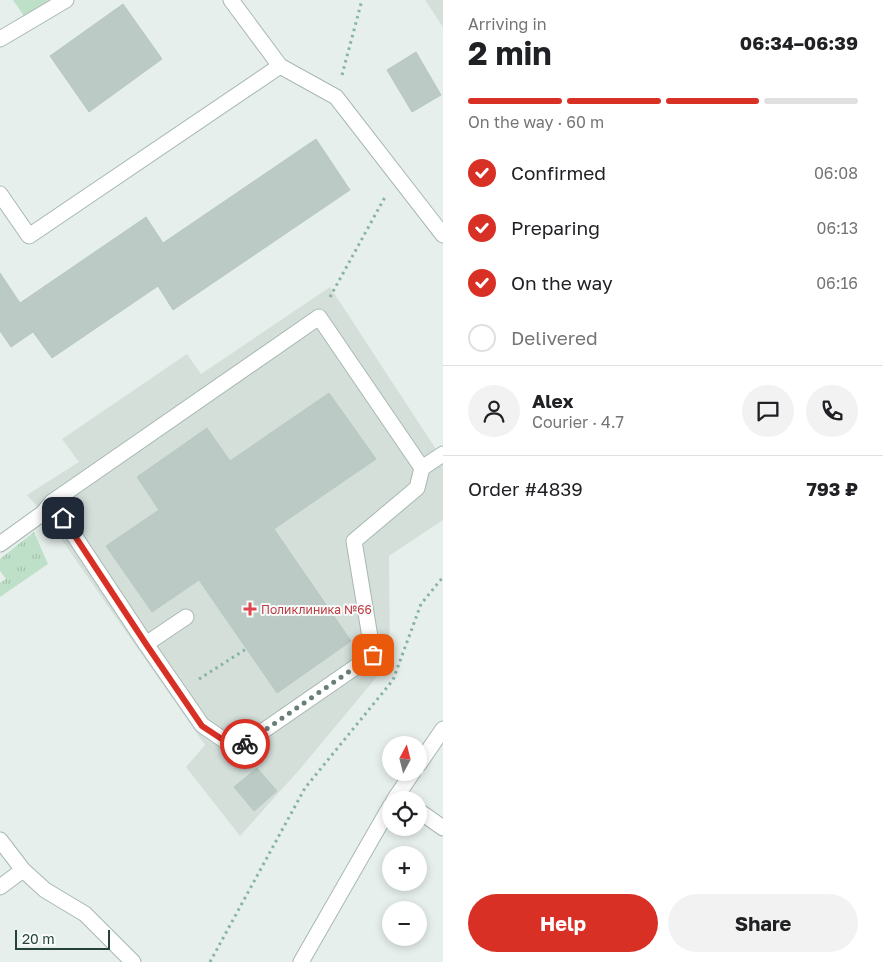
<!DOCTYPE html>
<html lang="en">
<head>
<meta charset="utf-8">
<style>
  :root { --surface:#fff; --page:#f2f2f2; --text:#202124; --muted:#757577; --line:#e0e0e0; --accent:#d93025 }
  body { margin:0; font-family:"Golos Text",sans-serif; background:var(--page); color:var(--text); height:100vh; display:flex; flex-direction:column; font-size:19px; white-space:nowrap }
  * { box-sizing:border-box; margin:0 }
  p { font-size:16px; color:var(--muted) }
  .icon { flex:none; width:28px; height:28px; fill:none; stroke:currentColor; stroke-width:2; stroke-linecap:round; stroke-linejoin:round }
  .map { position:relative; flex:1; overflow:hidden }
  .sheet { display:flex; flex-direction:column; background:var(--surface); width:440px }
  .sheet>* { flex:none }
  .needle { width:32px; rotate:7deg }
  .controls { position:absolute; left:382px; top:736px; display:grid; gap:10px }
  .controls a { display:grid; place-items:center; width:45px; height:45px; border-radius:50%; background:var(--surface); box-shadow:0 2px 8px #0003; font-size:25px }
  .scale { position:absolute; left:15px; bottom:12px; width:95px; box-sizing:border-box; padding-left:5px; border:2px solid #24423a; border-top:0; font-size:14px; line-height:18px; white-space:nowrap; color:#24423a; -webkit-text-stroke:4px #f7fbf9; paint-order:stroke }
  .pin { position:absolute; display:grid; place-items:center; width:42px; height:42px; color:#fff; margin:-21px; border-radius:10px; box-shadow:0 2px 8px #0006 }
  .courier { position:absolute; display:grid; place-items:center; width:50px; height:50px; margin:-25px; border:4px solid #d93025; border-radius:50%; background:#fff; color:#222; box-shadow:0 1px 6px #0007 }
  .summary em { font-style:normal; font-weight:700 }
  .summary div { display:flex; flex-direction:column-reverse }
  .summary { display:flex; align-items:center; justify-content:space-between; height:85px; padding:0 25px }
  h1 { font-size:32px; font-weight:700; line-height:38px }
  .bar { display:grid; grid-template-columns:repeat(4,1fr); gap:8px 5px; align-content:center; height:60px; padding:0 25px }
  .bar i { height:6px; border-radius:4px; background:var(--line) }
  .bar .active { background:var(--accent) }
  .bar p { grid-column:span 4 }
  .line { display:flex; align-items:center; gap:12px; padding:0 25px; border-top:1px solid var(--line) }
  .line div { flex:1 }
  .round { display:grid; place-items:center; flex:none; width:52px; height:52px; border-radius:26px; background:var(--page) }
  ol { padding:0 25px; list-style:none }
  li { display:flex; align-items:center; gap:15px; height:55px }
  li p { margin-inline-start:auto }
  li .icon { padding:5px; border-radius:50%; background:var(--accent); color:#fff; stroke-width:4 }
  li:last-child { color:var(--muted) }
  li i { width:28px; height:28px; border:2px solid var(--line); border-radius:50% }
  .button { display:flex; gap:10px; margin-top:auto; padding:10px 25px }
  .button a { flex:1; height:58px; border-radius:30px; background:var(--accent); color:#fff; font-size:20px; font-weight:700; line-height:58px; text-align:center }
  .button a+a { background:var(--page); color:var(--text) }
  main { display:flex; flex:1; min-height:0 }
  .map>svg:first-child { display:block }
  .built { fill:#d4dfda }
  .grass { fill:url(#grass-tufts) }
  .park { fill:#bfe0c8 }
  .building { fill:#bbcac4; stroke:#b8c9c2 }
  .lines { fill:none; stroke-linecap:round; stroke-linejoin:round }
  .service-casing { stroke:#a8b8b2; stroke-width:17 }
  .tertiary-casing { stroke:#a8b8b2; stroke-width:17 }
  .path { stroke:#86b3a5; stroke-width:3; stroke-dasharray:2.5 4; stroke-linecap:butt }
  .service { stroke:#fff; stroke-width:15 }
  .tertiary { stroke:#fff; stroke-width:15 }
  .done { stroke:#687f78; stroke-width:5; stroke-dasharray:0 9 }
  .route { stroke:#d93025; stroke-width:6 }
  .health-dot { fill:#e0444e; stroke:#f7fbf9; stroke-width:2 }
  .labels { text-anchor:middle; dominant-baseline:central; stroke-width:4; stroke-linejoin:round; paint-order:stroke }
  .health-label { font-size:12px; fill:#be3a42; stroke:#f7fbf9; text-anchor:start }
</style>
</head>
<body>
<main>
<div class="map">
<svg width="443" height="962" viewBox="0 0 443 962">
  <defs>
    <pattern id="grass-tufts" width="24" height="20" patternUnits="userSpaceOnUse" patternTransform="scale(1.25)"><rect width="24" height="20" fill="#bfe0c8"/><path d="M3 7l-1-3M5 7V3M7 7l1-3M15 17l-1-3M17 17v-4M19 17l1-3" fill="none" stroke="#a4c1ad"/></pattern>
  </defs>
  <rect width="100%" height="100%" fill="#e6efeb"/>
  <g class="built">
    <polygon points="425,0 443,0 443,27"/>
    <polygon points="330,287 443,460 443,520 389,556 390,661 300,769 240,836 186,767 205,745 43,513 27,495 79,462 62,439 187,354 201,374"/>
  </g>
  <polygon class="grass" points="34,532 48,564 0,597 0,583 6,579 0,571 0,559"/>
  <polygon class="park" points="13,0 49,0 24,16"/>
  <g class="building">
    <polygon points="123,4 162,59 89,112 50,56"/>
    <polygon points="416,52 441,95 412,112 387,70"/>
    <polygon points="316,139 350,190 173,310 158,286 52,358 33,332 11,347 0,331 0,273 20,303 146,217 163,243"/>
    <polygon points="329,393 376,459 274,529 351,641 277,693 199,580 152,612 106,546 159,510 137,477 207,428 230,461"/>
    <polygon points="257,768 277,791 254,811 234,787"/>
  </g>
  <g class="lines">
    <defs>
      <g id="service">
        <polyline points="231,0 280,66 336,97 443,235"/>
        <polyline points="0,39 66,0"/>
        <polyline points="0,194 29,236 280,66"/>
        <polyline points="52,502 146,644 186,617"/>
        <polyline points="0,544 43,513 52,502 319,317 422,468 443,454"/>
        <polyline points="146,644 202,725 237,749 373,655 354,541 417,488 422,468"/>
        <polyline points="419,811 443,828"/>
        <polyline points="0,840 23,870 45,890 85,914 133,962"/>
        <polyline points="0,887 23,870"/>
      </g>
      <g id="tertiary">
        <polyline points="419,764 443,729"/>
        <polyline points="394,800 413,772"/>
        <polyline points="301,962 391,805"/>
      </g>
    </defs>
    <use href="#service" class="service-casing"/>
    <use href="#tertiary" class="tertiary-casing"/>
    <g class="path">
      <polyline points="342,75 362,0"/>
      <polyline points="330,297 385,197"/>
      <polyline points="199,679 246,649"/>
      <polyline points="210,962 305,788 393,680 421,604 443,577"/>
    </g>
    <use href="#service" class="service"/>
    <use href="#tertiary" class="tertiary"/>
  </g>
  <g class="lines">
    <polyline class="done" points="245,744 373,655"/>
    <polyline class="route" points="63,518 146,644 202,726 237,749 245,744"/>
  </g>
  <path class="health-dot" d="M247.5 601.5h5v5h5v5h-5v5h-5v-5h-5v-5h5z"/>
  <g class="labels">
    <g class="health-label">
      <text x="261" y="609">Поликлиника №66</text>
    </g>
  </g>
</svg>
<div class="controls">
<a><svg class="needle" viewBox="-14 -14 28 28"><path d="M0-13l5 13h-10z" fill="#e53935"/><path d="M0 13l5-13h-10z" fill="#757577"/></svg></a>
<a><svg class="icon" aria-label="locate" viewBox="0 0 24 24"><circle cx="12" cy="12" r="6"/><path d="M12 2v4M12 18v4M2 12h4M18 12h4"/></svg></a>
<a>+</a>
<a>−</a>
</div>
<div class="scale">20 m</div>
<div class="pin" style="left:373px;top:655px;background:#ea580c"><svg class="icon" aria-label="bag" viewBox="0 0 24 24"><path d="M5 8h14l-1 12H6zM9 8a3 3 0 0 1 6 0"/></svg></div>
<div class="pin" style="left:63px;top:518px;background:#1f2937"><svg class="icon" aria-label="home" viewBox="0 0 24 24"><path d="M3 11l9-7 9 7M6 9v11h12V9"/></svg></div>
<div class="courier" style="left:245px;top:744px"><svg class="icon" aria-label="bike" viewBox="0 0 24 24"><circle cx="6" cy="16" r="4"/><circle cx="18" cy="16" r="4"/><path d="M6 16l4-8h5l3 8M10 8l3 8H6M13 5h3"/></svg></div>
</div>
<section class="sheet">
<div class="summary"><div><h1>2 min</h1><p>Arriving in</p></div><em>06:34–06:39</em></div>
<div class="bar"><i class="active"></i><i class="active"></i><i class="active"></i><i></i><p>On the way · 60 m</p></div>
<ol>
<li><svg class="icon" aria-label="check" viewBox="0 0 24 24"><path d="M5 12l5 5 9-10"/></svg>Confirmed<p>06:08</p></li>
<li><svg class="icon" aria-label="check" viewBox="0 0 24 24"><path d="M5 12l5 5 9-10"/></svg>Preparing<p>06:13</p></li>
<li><svg class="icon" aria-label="check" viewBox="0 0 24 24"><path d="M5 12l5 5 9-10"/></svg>On the way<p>06:16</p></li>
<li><i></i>Delivered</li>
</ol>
<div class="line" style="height:90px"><a class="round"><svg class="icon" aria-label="person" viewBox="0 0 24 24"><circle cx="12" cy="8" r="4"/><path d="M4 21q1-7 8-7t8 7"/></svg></a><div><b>Alex</b><p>Courier · 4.7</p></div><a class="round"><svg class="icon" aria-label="chat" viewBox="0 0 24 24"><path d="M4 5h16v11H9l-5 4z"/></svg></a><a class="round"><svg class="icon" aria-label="phone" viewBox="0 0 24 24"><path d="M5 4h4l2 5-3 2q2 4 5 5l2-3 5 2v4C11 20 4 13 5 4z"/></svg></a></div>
<div class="line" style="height:65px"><div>Order #4839</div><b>793 ₽</b></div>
<div class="button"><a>Help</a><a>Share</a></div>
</section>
</main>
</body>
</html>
